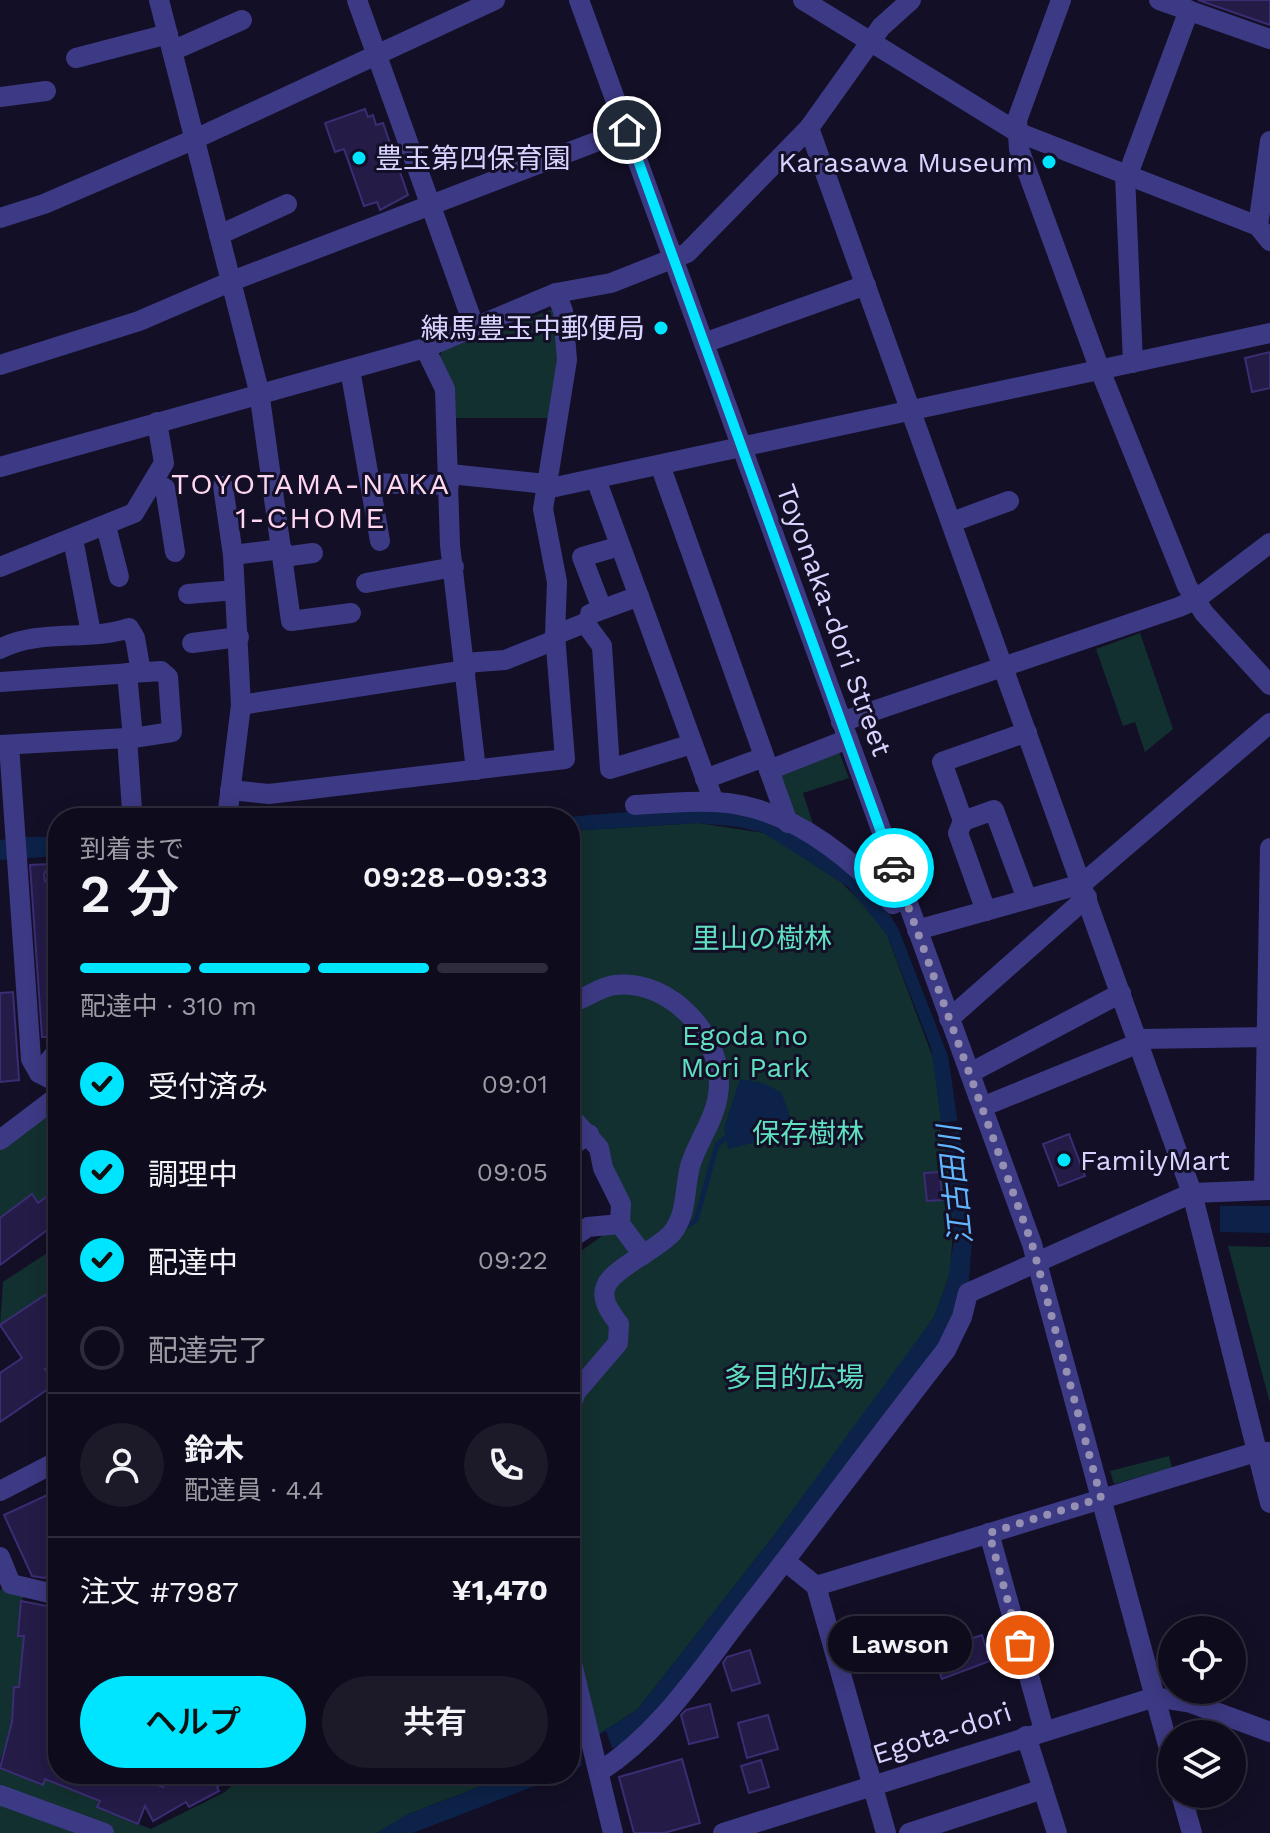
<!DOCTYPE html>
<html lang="ja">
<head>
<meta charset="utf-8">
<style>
  :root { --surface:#0e0b1c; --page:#1c1929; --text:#f1f3f6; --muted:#9b9ba3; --line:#2e2b3b; --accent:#00e5ff }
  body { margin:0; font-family:"Work Sans","Noto Sans JP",sans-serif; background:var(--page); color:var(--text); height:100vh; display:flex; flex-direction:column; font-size:30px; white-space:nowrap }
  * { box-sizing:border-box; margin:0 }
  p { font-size:26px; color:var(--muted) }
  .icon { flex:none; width:44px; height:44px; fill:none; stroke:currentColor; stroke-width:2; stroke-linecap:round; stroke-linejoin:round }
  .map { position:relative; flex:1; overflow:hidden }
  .sheet { position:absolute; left:48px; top:808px; width:532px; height:976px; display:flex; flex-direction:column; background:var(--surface); border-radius:32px; box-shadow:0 4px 20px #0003,0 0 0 2px var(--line) }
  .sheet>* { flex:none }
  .tools { position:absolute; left:1158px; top:1616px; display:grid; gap:16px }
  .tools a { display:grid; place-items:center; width:88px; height:88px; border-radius:50%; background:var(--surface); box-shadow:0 4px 20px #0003,0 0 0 2px var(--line); font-size:40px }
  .pin { position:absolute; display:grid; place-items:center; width:68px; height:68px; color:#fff; margin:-34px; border:4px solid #fff; border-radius:50%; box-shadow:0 2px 8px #0007 }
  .courier { position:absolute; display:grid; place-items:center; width:80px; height:80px; margin:-40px; border:6px solid #00e5ff; border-radius:50%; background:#fff; color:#222; box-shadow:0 2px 10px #0007 }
  .bubble { position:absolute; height:56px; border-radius:28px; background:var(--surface); box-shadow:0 4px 20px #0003,0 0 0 2px var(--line); font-size:26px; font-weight:600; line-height:56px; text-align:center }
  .summary em { font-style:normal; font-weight:600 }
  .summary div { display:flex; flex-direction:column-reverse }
  .summary { display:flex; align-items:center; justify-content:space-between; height:136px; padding:0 32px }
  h1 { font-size:52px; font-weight:600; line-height:60px }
  .bar { display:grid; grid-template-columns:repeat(4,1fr); gap:12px 8px; align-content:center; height:96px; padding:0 32px }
  .bar i { height:10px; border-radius:6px; background:var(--line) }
  .bar .on { background:var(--accent) }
  .bar p { grid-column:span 4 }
  .line { display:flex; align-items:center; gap:20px; padding:0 32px; border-top:2px solid var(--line) }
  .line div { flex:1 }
  .round { display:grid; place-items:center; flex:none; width:84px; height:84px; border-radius:42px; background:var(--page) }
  ol { padding:0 32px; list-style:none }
  li { display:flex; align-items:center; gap:24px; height:88px }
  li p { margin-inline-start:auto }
  li .icon { padding:8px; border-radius:50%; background:var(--accent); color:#111; stroke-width:4 }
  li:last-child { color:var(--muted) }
  li i { width:44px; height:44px; border:4px solid var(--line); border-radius:50% }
  .primary-button { display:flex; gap:16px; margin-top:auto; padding:16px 32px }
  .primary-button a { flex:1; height:92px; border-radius:48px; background:var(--accent); color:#111; font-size:32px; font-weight:600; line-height:92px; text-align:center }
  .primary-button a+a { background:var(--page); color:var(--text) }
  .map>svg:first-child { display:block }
  .green { fill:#12302f }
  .water { fill:#0c2248 }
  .pier { fill:#130f26 }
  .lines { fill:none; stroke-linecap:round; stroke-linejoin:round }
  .stream { stroke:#0c2248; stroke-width:5 }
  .building { fill:#241b47; stroke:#3b2d73; stroke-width:2 }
  .minor { stroke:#3d3a85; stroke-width:20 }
  .done { stroke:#948fb3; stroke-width:8; stroke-dasharray:0 14.4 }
  .route { stroke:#00e5ff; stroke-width:10 }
  .poi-dot { fill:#00e5ff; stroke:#130f26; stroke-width:3 }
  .labels { text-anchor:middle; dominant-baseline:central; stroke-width:6; stroke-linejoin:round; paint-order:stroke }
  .poi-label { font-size:28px; fill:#d9d4ff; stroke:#130f26; text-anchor:start }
  .street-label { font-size:28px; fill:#d9d4ff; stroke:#130f26 }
  .park-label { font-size:28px; fill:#5fe0c0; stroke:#130f26 }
  .neighbourhood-label { font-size:30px; letter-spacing:2px; fill:#ffd6f0; stroke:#130f26 }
  .water-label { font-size:30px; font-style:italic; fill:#62b6ff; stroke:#130f26 }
</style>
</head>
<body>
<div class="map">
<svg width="1270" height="1833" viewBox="0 0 1270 1833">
  <rect width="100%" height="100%" fill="#130f26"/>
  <g class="green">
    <polygon points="553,309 560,366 548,418 454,418 440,356 442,351"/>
    <polygon points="1140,633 1173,729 1145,752 1135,722 1123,726 1096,649"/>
    <polygon points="838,749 849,778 803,793 813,824 795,816 779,772"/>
    <polygon points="698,823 764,833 833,874 871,912 887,935 933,1058 954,1216 950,1274 934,1317 901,1365 772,1538 637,1710 570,1752 570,1259 606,1233 621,1204 570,1116 570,831"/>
    <polygon points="58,1096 58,1188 38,1203 31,1195 0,1218 0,1140"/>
    <polygon points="1228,1246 1270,1247 1270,1403"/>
    <polygon points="47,1253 58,1269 58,1312 45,1295 0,1325 3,1282"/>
    <polygon points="1169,1456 1172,1468 1114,1484 1110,1471"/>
    <polygon points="11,1584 24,1589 18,1636 24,1637 19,1687 14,1687 12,1728 0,1760 0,1590"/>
    <polygon points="0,1768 42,1785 45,1779 99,1801 98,1808 151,1829 225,1792 244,1774 512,1774 409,1814 377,1833 0,1833"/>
  </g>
  <g class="water">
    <polygon points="663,809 739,810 812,842 882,902 898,928 948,1056 973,1226 969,1281 936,1354 640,1733 570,1772 570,1752 637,1710 772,1538 934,1317 948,1279 954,1239 951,1192 931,1048 887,935 848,887 764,833 739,827 698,823 570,831 570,818 555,818"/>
    <polygon points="19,837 58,837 58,856 0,860 0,840"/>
    <path d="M 740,1079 L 763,1083 L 781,1092 L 791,1118 C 775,1138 751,1144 728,1149 L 724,1128 Z"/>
    <polygon points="1220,1206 1270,1206 1270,1233 1220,1232"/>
    <polygon points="512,1774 566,1774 413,1833 377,1833 404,1816"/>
  </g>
  <g class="pier">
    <polygon points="963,1120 965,1131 941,1134 940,1123"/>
    <polygon points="606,1731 614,1753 583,1769 578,1746"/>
  </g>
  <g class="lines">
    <polyline class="stream" points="687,1226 696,1220 717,1145 724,1139"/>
  </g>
  <g class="building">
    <polygon points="1198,0 1270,0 1270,25"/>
    <polygon points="365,109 368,117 373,115 376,125 383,123 408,195 380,210 377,202 364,206 344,149 335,152 325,123"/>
    <polygon points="1270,352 1270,388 1252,392 1245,358"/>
    <polygon points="50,864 44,874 45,881 58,888 58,1037 42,1037 30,865"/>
    <polygon points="13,992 19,1080 0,1082 0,993"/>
    <polygon points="1069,1134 1085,1176 1059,1186 1043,1144"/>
    <polygon points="940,1172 942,1200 927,1201 924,1173"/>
    <polygon points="58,1188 58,1222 0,1265 0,1218 32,1194 38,1203"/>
    <polygon points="45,1295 58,1315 58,1360 45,1369 54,1385 0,1422 0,1373 22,1358 0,1325"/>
    <polygon points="58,1490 58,1572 44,1578 32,1576 4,1515"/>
    <polygon points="21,1601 57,1608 53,1650 58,1651 58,1774 127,1774 163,1787 156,1774 236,1774 217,1787 219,1791 189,1807 186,1802 153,1821 145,1806 138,1824 97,1807 100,1801 45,1779 43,1785 0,1768 12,1722 14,1687 19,1687 24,1636 18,1636"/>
    <polygon points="982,1635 990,1661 942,1679 932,1651"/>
    <polygon points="750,1650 760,1683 732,1691 723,1663 727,1657"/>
    <polygon points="710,1704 718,1737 689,1744 681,1715 686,1710"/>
    <polygon points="768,1715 778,1749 747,1758 738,1723"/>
    <polygon points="682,1759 700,1823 664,1833 634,1833 619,1777"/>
    <polygon points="761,1760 769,1787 749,1793 741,1766"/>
  </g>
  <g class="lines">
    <g class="minor">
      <polyline points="159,0 259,391 291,621 351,613"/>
      <polyline points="357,0 475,329"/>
      <polyline points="579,0 1032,1244 1172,1760"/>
      <polyline points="803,0 1017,132 1258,226 1270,241"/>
      <polyline points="1061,0 1017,120 1019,149 1100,370 1187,586 1204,613 1270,685"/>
      <polyline points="1159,0 1270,39"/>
      <polyline points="172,51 242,20"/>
      <polyline points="76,58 168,34"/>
      <polyline points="0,97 46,91"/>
      <polyline points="809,128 1192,1193 1270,1503"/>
      <polyline points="1125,175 1133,363"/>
      <polyline points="1127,177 1189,10"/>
      <polyline points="0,218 44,204 195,139 495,0"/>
      <polyline points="1258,226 1270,141"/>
      <polyline points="219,235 287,204"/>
      <polyline points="704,343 866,285"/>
      <polyline points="425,348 445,389 450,545 476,770"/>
      <polyline points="0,365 139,321 232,281 627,130"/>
      <polyline points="350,369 380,541"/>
      <polyline points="660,465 788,823"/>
      <polyline points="0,467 425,348 556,293 611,283 687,253 809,128 881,27 911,0"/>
      <polyline points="450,474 546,484"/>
      <polyline points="596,479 714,802"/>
      <polyline points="153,483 165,488 175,552"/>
      <polyline points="370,483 449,485"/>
      <polyline points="223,486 233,555"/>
      <polyline points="546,489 1270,333"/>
      <polyline points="952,522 1009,501"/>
      <polyline points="106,526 119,577"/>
      <polyline points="73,539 91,633"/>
      <polyline points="283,557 313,553"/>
      <polyline points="0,567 134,513 164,463 157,422"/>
      <polyline points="366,583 454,567"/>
      <polyline points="188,594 235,590"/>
      <polyline points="602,609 582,557 620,546"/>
      <polyline points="590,614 639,596"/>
      <polyline points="555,635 585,623 602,646 610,769 692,744"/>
      <polyline points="192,643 239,637"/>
      <path d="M 0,649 C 39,628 89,642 129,628 L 135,638 L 141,672"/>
      <polyline points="464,663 505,660 555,640"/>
      <polyline points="127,673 133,738 127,738 132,810"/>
      <polyline points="0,682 161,671 168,677 172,732 133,738"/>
      <polyline points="241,705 466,670"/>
      <polyline points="841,722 1179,607 1195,600 1270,543"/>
      <polyline points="0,745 127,738"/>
      <polyline points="9,745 31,1059 39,1073 58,1083"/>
      <polyline points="769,770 848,739"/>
      <polyline points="705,779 764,757"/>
      <polyline points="230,790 269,794 565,759 555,635 557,582 543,509 567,360 563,311 556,293"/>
      <path d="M 635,805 C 666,803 697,800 728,803 C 793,811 850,857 893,904 L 905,899"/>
      <polyline points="181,817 187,818"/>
      <polyline points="227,818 241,705 233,555 282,549"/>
      <polyline points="963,821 994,810 1027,899"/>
      <polyline points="57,875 58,875"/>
      <polyline points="986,911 958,833 963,821 942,762 1027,732"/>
      <polyline points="917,930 1082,884 1270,723"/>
      <path d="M 570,1003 C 586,999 598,987 615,985 C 671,978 727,1040 718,1095 C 715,1118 699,1140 691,1163 C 684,1185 688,1214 672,1233 C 657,1250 613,1268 606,1286 C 600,1300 611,1313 619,1324 L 618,1343 L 576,1392 L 570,1409"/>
      <polyline points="949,1019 1087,897"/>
      <polyline points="1138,1039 1270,1037"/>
      <polyline points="39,1073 58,1050"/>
      <polyline points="970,1073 1121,993"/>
      <polyline points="982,1107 1139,1043"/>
      <polyline points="570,1116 599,1148 603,1168 621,1204 620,1224 643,1255"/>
      <polyline points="0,1140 58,1096"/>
      <polyline points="570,1147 589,1134"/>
      <polyline points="1264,1190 1270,848"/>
      <polyline points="570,1239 588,1227 620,1224"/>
      <polyline points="0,1491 58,1461"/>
      <polyline points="989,1533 1044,1730"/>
      <polyline points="0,1557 11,1584 58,1595"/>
      <polyline points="785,1561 816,1586 886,1833"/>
      <polyline points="816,1586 1256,1452 1268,1452"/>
      <polyline points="570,1655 613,1833"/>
      <polyline points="1026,1736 1057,1833"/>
      <path d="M 599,1772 C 660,1733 698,1673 742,1616 C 811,1528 877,1438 946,1350 L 962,1317 L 968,1293 L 1192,1193 L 1270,1190"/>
      <polyline points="1181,1794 1192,1833"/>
      <polyline points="0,1795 104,1833"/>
      <polyline points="723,1833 1155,1697 1191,1703 1270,1732"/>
      <polyline points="909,1833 1043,1789"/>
    </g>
  </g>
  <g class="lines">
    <polyline class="done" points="894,868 1032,1244 1101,1498 989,1533 1020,1645"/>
    <polyline class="route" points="627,130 894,868"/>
  </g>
  <g class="poi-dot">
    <circle cx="359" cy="158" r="8"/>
    <circle cx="1049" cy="162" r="8"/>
    <circle cx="661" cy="328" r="8"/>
    <circle cx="1064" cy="1160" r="8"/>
  </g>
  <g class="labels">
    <g class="poi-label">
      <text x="375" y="158">豊玉第四保育園</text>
      <text x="1033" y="162" text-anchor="end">Karasawa Museum</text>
      <text x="645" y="328" text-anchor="end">練馬豊玉中郵便局</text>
      <text x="1080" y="1160">FamilyMart</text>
    </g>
    <g class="street-label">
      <text transform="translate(834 620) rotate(70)">Toyonaka-dori Street</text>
      <text transform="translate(942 1733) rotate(-18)">Egota-dori</text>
    </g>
    <g class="park-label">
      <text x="762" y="938">里山の樹林</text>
      <text x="745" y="1035">Egoda no<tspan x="745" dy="32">Mori Park</tspan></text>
      <text x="808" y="1133">保存樹林</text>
      <text x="794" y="1377">多目的広場</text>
    </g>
    <g class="neighbourhood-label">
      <text x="311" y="483">TOYOTAMA-NAKA<tspan x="311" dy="34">1-CHOME</tspan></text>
    </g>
    <g class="water-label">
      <text transform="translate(955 1185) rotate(-96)">江古田川</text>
    </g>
  </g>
</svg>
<div class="tools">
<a><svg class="icon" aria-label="locate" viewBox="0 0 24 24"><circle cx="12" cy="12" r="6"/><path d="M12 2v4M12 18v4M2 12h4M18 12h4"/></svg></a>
<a><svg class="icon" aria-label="layers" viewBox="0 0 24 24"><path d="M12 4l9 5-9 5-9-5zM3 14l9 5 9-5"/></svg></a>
</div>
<div class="pin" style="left:1020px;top:1645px;background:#ea580c"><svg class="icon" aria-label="bag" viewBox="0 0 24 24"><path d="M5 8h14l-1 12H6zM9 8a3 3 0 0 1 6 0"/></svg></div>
<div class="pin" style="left:627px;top:130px;background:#1f2937"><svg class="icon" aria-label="home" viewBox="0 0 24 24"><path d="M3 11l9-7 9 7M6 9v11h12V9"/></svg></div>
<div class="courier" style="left:894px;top:868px"><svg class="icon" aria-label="car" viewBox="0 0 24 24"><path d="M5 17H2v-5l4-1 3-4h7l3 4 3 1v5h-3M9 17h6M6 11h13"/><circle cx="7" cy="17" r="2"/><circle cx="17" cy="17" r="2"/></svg></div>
<div class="bubble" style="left:828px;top:1616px;width:144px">Lawson</div>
<section class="sheet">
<div class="summary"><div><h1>2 分</h1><p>到着まで</p></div><em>09:28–09:33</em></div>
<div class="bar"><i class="on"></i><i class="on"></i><i class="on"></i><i></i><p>配達中 · 310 m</p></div>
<ol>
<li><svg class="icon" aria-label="check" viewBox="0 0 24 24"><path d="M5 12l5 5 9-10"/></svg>受付済み<p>09:01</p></li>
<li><svg class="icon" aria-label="check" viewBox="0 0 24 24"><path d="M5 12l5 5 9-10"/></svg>調理中<p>09:05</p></li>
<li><svg class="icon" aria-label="check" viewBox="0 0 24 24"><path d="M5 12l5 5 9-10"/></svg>配達中<p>09:22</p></li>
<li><i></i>配達完了</li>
</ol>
<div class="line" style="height:144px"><a class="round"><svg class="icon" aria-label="person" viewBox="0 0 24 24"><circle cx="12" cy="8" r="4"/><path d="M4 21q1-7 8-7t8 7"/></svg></a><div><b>鈴木</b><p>配達員 · 4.4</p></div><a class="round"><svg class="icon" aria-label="phone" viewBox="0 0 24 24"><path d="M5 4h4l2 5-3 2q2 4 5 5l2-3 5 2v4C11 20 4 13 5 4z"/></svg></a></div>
<div class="line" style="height:104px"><div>注文 #7987</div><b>¥1,470</b></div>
<div class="primary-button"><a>ヘルプ</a><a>共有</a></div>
</section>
</div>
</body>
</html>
